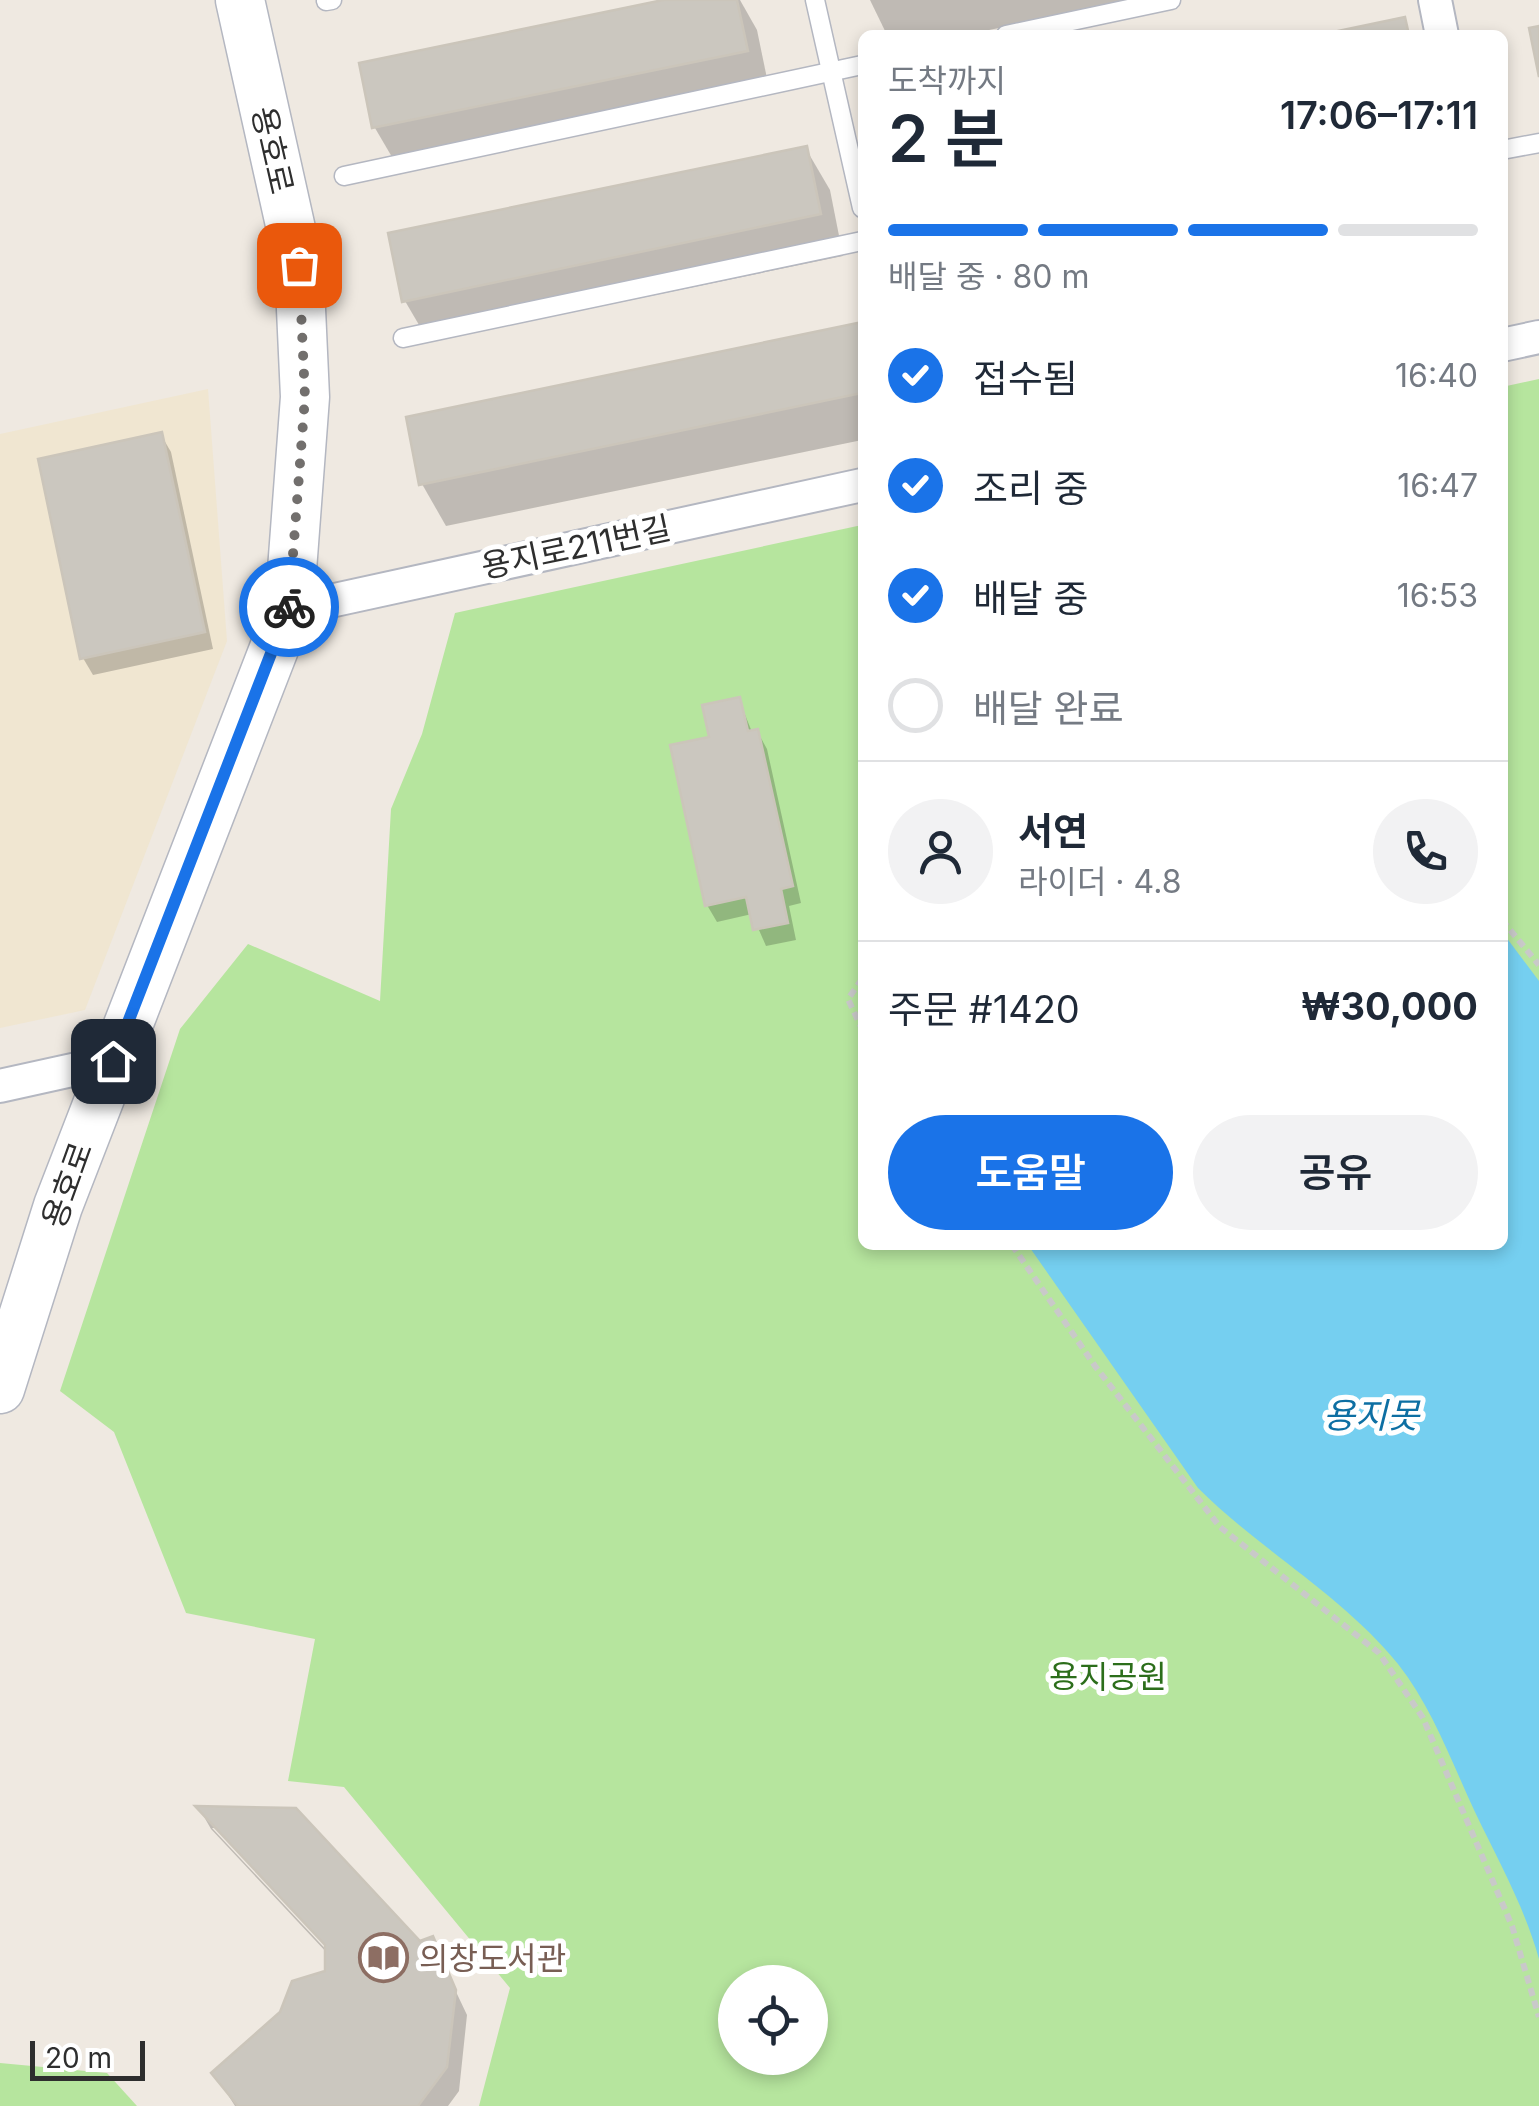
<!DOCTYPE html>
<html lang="ko">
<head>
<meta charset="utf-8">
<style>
  :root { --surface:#fff; --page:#f2f2f3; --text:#1f2937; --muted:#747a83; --line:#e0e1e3; --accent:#1a73e8 }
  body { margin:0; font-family:Inter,"Noto Sans KR",sans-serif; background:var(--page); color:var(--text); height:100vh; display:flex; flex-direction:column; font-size:38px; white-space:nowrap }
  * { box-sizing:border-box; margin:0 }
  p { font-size:32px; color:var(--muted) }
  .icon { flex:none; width:55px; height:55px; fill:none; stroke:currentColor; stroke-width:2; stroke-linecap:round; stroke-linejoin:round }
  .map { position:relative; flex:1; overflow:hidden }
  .drawer { position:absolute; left:858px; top:30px; width:650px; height:1220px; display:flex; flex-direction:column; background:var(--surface); border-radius:15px; box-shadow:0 5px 15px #0003 }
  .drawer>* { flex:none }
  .tools { position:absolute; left:718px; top:1965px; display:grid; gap:20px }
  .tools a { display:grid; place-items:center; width:110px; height:110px; border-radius:50%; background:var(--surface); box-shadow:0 5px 15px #0003; font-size:50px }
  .scale { position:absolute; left:30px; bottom:25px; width:115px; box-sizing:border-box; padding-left:10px; border:5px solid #2e2e2e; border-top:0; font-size:28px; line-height:35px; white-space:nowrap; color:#2e2e2e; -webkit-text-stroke:8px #fff; paint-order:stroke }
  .pin { position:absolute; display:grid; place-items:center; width:85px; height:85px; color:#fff; margin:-42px; border-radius:20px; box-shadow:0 5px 15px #0006 }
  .courier { position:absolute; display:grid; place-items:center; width:100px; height:100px; margin:-50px; border:8px solid #1a73e8; border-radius:50%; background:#fff; color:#222; box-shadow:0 2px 12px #0007 }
  .summary em { font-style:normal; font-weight:600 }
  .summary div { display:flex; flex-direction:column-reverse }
  .summary { display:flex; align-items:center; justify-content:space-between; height:170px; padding:0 30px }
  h1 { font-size:65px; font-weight:600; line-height:75px }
  .bar { display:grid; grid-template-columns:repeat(4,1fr); gap:15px 10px; align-content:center; height:120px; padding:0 30px }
  .bar i { height:12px; border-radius:8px; background:var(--line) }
  .bar .active { background:var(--accent) }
  .bar p { grid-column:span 4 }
  .line { display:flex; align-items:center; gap:25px; padding:0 30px; border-top:2px solid var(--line) }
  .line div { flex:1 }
  .round { display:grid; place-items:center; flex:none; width:105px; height:105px; border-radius:52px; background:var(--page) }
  ol { padding:0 30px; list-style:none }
  li { display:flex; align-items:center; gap:30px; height:110px }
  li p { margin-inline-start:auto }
  li .icon { padding:10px; border-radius:50%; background:var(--accent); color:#fff; stroke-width:4 }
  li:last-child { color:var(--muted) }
  li i { width:55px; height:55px; border:5px solid var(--line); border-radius:50% }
  .cta { display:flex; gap:20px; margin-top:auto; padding:20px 30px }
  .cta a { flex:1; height:115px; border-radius:60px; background:var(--accent); color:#fff; font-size:40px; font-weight:600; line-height:115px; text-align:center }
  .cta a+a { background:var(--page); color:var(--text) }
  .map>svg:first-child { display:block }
  .education { fill:#f0e6d1 }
  .green { fill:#b6e59e; fill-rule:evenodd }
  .water { fill:#75cff0 }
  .shadow { fill:#0003; fill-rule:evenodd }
  .building { fill:#cbc7bf; stroke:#cbc5ba; stroke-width:2.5 }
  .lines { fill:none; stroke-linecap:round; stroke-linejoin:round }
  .lane-casing { stroke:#b4b7c1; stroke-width:21 }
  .street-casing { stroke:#b4b7c1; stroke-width:36 }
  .secondary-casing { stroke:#b4b7c1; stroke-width:51 }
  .path { stroke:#c9c9c9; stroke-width:6; stroke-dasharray:8 5; stroke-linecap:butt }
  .lane { stroke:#fff; stroke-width:18 }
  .street { stroke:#fff; stroke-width:32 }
  .secondary { stroke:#fff; stroke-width:48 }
  .done { stroke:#726f6d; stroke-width:10; stroke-dasharray:0 18 }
  .route { stroke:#1a73e8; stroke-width:12 }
  .labels { text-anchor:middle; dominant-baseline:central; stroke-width:10; stroke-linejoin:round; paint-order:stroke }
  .street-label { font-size:32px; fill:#2e2e2e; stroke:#fff }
  .park-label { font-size:32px; fill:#2c6e1b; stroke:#fff }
  .education-label { font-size:32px; fill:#785e54; stroke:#fff; text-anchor:start }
  .water-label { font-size:35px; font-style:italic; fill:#0d6fa3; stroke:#fff }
</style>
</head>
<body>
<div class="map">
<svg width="1539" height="2106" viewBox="0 0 1539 2106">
  <rect width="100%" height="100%" fill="#efe9e1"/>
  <polygon class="education" points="208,389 227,641 85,1010 0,1028 0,434"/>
  <g class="green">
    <path d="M 1539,379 L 1539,2106 L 479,2106 L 510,1988 L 344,1787 L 288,1781 L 315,1639 L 186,1613 L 114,1432 L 60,1391 L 180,1029 L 248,944 L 380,1001 L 391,809 L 422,734 L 455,613 L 862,525 L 862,1245 L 1502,1245 L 1502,387 ZM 735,1982 L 810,1982 L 810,2058 L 735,2058 Z"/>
    <polygon points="0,2063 107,2073 137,2106 0,2106"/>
  </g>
  <path class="water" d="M 1503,933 L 1539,981 L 1539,1959 C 1525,1908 1498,1860 1475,1812 C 1452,1763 1432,1707 1398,1664 C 1342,1595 1260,1550 1198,1488 L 1028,1245 L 1502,1245 Z"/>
  <g class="shadow">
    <polygon points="675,0 740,0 757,30 770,93 399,169 375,128 362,65"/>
    <polygon points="870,0 1132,0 965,35 887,35"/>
    <polygon points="806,149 830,190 843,256 429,342 405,301"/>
    <polygon points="862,325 862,440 446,526 422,484 408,419"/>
    <polygon points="161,435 171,452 213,649 93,675 83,658"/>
    <polygon points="739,700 752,732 757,731 767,749 801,903 789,906 796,940 766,946 752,914 717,922 707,905 712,739"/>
    <path d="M 199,1808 L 419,1944 L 431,1939 L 467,2015 L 459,2091 L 448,2106 L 235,2106 L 214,2073 L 327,1973 L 328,1954 L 211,1829 ZM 212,1828 L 219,1828 L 336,1953 L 332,1956 Z"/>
  </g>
  <g class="building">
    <polygon points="663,0 737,0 748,51 372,128 359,63"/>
    <polygon points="1405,17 1409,35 1319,35"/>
    <polygon points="1539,26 1539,77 1529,28"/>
    <polygon points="807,146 821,214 402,302 388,233"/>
    <polygon points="862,322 862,393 419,485 406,417"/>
    <polygon points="162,432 205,632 80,659 38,459"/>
    <polygon points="740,697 748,731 758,729 793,886 781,889 788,923 753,930 746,897 705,906 670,745 709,737 702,705"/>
    <polygon points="195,1806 296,1808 420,1941 433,1936 456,1990 447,2067 418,2106 238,2106 211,2073 280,2012 292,1981 325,1971 325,1945"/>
  </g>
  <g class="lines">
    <defs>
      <g id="lane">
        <polyline points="815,0 862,208"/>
        <polyline points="326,1 332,0"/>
        <polyline points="1006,35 1171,0"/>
        <polyline points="1502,150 1539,143"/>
        <polyline points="344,176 862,65"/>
        <polyline points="403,338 862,241"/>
      </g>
      <g id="street">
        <polyline points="1435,0 1442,35"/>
        <polyline points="1502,345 1539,337"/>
        <polyline points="289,610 862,485"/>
        <polyline points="0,1086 113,1061"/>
      </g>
      <polyline id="secondary" points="0,1389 58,1206 289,610 305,397 299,265 240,0"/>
    </defs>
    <use href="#lane" class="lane-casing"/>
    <use href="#street" class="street-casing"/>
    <use href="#secondary" class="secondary-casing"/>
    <g class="path">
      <polyline points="1502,920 1539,965"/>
      <polyline points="862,979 848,999 862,1029"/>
      <polyline points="1012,1245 1095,1366 1220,1527 1379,1653 1423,1718 1512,1926 1539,2017"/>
    </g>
    <use href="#lane" class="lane"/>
    <use href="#street" class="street"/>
    <use href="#secondary" class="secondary"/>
  </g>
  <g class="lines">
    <polyline class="done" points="289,607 305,397 299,265"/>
    <polyline class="route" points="113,1061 289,607"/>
  </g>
  <defs>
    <symbol id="library-ring" viewBox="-11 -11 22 22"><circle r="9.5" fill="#fff" stroke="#8d6e63" stroke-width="1.5"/><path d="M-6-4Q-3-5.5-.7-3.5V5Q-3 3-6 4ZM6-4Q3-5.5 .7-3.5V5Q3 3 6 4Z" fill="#8d6e63"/></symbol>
  </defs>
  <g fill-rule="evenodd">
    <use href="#library-ring" x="356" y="1930" width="55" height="55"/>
  </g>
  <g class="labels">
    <g class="street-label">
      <text transform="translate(273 150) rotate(77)">용호로</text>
      <text transform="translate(576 547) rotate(-12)">용지로211번길</text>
      <text transform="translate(67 1185) rotate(-70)">용호로</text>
    </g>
    <g class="park-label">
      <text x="1108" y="1676">용지공원</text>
    </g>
    <g class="education-label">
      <text x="419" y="1958">의창도서관</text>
    </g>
    <g class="water-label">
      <text x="1371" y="1415">용지못</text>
    </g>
  </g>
</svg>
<div class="tools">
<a><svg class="icon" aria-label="locate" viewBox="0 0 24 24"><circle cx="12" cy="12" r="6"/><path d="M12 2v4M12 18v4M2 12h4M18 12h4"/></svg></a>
</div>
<div class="scale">20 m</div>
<div class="pin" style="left:299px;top:265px;background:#ea580c"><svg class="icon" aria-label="bag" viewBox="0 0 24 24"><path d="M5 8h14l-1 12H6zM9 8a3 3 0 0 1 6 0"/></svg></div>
<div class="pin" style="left:113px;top:1061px;background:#1f2937"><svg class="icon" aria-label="home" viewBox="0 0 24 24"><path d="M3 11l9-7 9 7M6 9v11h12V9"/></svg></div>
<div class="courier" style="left:289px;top:607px"><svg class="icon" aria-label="bike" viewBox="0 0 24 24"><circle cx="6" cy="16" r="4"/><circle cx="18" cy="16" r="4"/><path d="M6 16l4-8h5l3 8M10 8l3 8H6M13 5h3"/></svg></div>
<section class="drawer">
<div class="summary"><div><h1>2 분</h1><p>도착까지</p></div><em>17:06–17:11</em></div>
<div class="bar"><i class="active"></i><i class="active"></i><i class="active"></i><i></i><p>배달 중 · 80 m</p></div>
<ol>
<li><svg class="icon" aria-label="check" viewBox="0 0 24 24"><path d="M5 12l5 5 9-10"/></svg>접수됨<p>16:40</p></li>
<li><svg class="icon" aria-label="check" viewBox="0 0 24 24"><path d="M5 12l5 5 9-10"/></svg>조리 중<p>16:47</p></li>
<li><svg class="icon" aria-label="check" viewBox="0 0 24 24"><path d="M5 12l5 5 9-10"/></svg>배달 중<p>16:53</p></li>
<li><i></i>배달 완료</li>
</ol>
<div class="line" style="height:180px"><a class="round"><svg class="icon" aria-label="person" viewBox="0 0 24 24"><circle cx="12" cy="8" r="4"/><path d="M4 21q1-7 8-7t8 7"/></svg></a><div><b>서연</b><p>라이더 · 4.8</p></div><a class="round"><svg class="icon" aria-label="phone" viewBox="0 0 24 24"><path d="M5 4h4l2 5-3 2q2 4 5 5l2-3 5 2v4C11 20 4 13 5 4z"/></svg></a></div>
<div class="line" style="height:130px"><div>주문 #1420</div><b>₩30,000</b></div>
<div class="cta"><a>도움말</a><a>공유</a></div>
</section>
</div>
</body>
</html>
